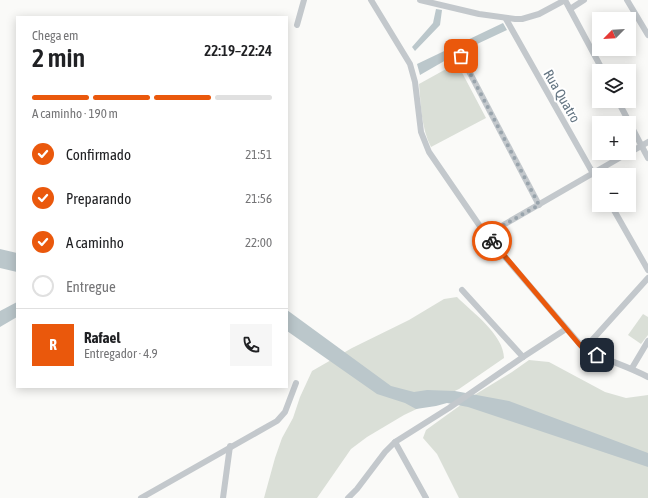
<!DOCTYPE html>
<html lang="pt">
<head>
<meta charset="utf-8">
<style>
  :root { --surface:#fff; --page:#f6f6f6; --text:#202124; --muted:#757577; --line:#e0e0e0; --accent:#ea580c }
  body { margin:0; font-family:"Asap Condensed",sans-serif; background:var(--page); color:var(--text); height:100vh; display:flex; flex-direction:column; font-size:15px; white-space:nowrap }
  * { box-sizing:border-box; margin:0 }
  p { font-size:13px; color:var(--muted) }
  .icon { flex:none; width:22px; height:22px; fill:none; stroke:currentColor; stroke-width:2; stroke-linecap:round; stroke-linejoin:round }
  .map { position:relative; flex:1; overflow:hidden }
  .sheet { position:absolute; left:16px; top:16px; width:272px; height:372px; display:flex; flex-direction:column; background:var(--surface); border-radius:0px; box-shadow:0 2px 10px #0003 }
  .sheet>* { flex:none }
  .needle { width:26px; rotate:246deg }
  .fabs { position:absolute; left:592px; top:12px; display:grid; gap:8px }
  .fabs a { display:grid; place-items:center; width:44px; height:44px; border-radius:0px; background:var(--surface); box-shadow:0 2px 10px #0003; font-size:20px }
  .pin { position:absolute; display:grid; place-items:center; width:34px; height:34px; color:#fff; margin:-17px; border-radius:8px; box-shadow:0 2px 6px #0006 }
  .courier { position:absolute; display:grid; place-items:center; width:40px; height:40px; margin:-20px; border:3px solid #ea580c; border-radius:50%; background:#fff; color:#222; box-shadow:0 1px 5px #0007 }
  .overview em { font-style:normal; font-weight:600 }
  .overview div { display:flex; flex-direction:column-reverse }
  .overview { display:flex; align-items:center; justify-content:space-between; height:68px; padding:0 16px }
  h1 { font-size:26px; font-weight:600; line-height:30px }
  .bar { display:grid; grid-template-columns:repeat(4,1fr); gap:6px 4px; align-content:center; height:48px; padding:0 16px }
  .bar i { height:5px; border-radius:3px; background:var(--line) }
  .bar .on { background:var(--accent) }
  .bar p { grid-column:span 4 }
  .line { display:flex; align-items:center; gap:10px; padding:0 16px; border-top:1px solid var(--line) }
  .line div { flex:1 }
  .round { display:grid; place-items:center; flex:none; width:42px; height:42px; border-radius:0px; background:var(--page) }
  ol { padding:0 16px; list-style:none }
  li { display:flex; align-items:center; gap:12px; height:44px }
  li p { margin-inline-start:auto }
  li .icon { padding:4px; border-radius:50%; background:var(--accent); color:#fff; stroke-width:4 }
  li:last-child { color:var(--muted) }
  li i { width:22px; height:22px; border:2px solid var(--line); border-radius:50% }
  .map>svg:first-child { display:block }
  .green { fill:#dadfd7 }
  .water { fill:#bbc7cb }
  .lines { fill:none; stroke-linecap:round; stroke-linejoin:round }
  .minor { stroke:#c3c8cc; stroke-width:6 }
  .done { stroke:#99a4ac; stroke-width:4; stroke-dasharray:0 7.2 }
  .route { stroke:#ea580c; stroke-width:5 }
  .labels { text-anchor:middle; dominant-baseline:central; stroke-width:4; stroke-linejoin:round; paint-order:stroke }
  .street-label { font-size:14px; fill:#657683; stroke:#fff }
</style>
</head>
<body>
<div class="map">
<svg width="648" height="498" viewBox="0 0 648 498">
  <rect width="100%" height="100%" fill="#fafaf8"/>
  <g class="green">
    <path d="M 457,63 L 486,118 L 431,147 C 421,127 421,105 419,84 Z"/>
    <path d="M 457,297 C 472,312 504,335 504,358 L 459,389 L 404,415 L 367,437 L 351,449 L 317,498 L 264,498 L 275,458 L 282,438 L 293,418 L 300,397 L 312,371 L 352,348 L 409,320 L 444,299 Z"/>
    <polygon points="643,314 648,317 648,335 641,344 628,335"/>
    <polygon points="529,360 549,362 605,392 626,398 648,395 648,498 459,498 437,454 423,438 426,430 476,394 512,372"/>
  </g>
  <g class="water">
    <polygon points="436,9 442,10 440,25 415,51 412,47 433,23"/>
    <polygon points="503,23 507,30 460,52 420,75 417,64"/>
    <polygon points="0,249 17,253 17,272 0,268"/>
    <polygon points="17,302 17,317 0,327 0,311"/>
    <polygon points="287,310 391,386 414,392 427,390 455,391 509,401 648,453 648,467 468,407 447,403 436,406 416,409 405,403 377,394 287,331"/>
  </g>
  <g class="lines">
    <g class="minor">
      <path d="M 371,0 L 410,64 L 415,82 L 421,132 L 429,152 L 486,235 L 584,349 C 605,360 628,366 648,377"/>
      <polyline points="420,0 479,14 515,19 522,19 539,14 565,0"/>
      <polyline points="565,0 603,71"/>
      <polyline points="627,0 648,35"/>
      <polyline points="570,9 584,0"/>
      <polyline points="506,19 599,184"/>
      <polyline points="297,25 304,0"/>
      <polyline points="461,56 539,205"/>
      <polyline points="618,101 648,158"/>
      <polyline points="629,153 648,142"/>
      <polyline points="611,205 648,270"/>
      <polyline points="486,235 628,153"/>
      <polyline points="462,290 523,357"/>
      <polyline points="584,349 648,278"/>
      <polyline points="632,368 648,341"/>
      <polyline points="395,442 426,498"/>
      <polyline points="141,498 277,421 285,412 296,383"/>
      <polyline points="223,498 230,446"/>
      <polyline points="348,498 357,489 385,452 395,442 449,408 523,357 566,329"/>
    </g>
  </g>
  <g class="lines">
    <polyline class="done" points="461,56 539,205 486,235 492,241"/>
    <polyline class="route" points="492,241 579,344 584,349 597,355"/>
  </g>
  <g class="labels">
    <g class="street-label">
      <text transform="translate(562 96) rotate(60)">Rua Quatro</text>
    </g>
  </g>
</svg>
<div class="fabs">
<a><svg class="needle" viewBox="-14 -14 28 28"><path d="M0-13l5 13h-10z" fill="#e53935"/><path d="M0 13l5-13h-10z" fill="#757577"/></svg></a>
<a><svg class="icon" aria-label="layers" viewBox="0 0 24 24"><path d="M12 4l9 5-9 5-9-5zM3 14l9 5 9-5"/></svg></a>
<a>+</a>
<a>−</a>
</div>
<div class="pin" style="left:461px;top:56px;background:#ea580c"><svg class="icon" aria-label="bag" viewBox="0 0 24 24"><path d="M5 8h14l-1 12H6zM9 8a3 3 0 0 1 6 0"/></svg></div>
<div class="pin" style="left:597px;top:355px;background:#1f2937"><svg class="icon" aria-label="home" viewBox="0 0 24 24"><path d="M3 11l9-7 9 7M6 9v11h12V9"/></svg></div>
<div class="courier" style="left:492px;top:241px"><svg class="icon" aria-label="bike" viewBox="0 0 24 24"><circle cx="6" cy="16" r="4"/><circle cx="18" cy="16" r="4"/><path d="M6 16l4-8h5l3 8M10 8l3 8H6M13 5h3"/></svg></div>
<section class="sheet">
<div class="overview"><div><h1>2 min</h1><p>Chega em</p></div><em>22:19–22:24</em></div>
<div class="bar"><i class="on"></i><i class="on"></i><i class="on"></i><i></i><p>A caminho · 190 m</p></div>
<ol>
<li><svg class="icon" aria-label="check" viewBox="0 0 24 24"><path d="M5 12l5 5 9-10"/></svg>Confirmado<p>21:51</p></li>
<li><svg class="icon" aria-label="check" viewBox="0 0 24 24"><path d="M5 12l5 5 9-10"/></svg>Preparando<p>21:56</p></li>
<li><svg class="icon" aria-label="check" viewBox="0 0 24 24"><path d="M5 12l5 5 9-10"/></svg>A caminho<p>22:00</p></li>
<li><i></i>Entregue</li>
</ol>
<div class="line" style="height:72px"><b class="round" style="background:var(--accent);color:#fff">R</b><div><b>Rafael</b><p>Entregador · 4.9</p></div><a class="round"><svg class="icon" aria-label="phone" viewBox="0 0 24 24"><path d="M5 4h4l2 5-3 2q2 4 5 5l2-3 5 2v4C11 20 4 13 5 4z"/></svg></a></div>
</section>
</div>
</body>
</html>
